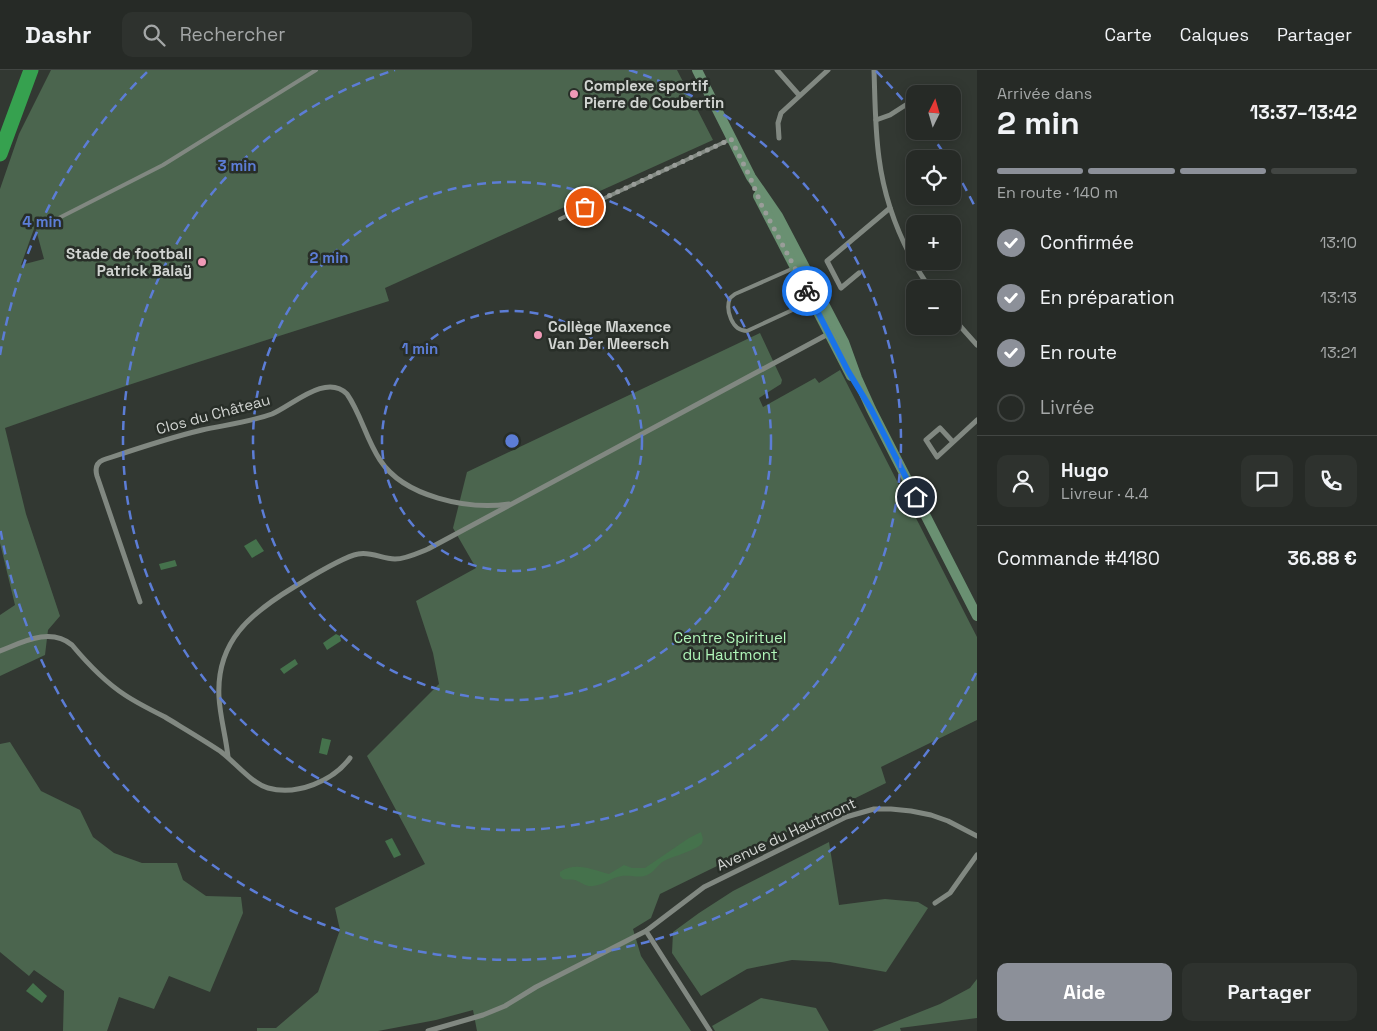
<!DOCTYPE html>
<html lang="fr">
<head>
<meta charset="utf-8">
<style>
  :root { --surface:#262a26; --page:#2e322e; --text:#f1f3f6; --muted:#a4a7a7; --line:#424643; --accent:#8c9099 }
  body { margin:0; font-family:"Space Grotesk",sans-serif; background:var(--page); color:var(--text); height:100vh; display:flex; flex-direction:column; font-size:19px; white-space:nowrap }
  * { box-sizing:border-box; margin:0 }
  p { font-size:16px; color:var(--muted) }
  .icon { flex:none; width:28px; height:28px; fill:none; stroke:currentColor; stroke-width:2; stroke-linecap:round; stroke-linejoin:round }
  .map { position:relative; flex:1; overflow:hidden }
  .side { display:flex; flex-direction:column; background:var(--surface); width:400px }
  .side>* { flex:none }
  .needle { width:32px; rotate:5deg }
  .buttons { position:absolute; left:906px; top:15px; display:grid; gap:10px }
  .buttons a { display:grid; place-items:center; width:55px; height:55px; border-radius:10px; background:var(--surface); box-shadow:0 2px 12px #0003,0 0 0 1px var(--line); font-size:25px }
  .pin { position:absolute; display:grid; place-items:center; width:42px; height:42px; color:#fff; margin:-21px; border:2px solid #fff; border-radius:50%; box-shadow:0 1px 5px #0007 }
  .courier { position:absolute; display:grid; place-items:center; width:50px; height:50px; margin:-25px; border:4px solid #1a73e8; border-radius:50%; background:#fff; color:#222; box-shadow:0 1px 6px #0007 }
  .overview em { font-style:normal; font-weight:700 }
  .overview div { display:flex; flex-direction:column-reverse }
  .overview { display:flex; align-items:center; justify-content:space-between; height:85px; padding:0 20px }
  h1 { font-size:32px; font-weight:700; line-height:38px }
  .bar { display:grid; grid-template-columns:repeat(4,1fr); gap:8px 5px; align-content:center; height:60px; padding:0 20px }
  .bar i { height:6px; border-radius:4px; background:var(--line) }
  .bar .selected { background:var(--accent) }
  .bar p { grid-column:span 4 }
  .line { display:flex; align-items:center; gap:12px; padding:0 20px; border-top:1px solid var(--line) }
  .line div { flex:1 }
  .round { display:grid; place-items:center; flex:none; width:52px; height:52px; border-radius:10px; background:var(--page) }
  ol { padding:0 20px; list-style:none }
  li { display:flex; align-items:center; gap:15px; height:55px }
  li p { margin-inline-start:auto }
  li .icon { padding:5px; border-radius:50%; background:var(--accent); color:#fff; stroke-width:4 }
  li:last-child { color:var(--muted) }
  li i { width:28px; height:28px; border:2px solid var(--line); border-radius:50% }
  .cta { display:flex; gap:10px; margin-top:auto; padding:10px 20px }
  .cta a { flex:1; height:58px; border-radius:10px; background:var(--accent); color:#fff; font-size:20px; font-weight:700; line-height:58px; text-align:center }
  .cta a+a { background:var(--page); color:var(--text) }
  header { display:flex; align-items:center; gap:30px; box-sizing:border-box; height:70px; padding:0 25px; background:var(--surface); border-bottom:1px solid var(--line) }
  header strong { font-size:24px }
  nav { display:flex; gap:28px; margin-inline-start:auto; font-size:18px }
  .search { width:350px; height:45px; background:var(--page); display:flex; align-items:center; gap:12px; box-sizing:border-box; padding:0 18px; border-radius:10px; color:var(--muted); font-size:19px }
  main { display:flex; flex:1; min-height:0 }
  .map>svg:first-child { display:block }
  .green { fill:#4b654e; fill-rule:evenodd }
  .water { fill:#45724c }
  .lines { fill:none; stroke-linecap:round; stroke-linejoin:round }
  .lane { stroke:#818881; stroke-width:4 }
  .street { stroke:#818881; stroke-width:5 }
  .secondary { stroke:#6a9072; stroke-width:10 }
  .highway { stroke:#36a14f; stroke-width:15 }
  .done { stroke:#999d99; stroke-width:5; stroke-dasharray:0 9 }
  .route { stroke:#1a73e8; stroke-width:6 }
  .ring { fill:none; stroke:#5c7dd6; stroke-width:2.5; stroke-dasharray:9 6 }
  .poi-dot { fill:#f09ab7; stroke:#282e28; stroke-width:2 }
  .labels { text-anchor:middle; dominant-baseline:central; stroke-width:5; stroke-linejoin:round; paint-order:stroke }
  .poi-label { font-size:15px; font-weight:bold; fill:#d1d4d1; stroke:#282e28; text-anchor:start }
  .street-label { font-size:15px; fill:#d1d4d1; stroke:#282e28 }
  .park-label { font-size:15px; fill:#b0f6b9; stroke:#282e28 }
  .centre { fill:#5c7dd6; stroke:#282e28; stroke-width:2.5 }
  .ring-label { font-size:15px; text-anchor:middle; font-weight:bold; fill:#5c7dd6; stroke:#282e28; stroke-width:5; stroke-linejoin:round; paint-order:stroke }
</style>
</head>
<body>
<header>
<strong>Dashr</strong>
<div class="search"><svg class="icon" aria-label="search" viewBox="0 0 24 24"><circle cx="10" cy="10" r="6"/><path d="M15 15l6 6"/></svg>Rechercher</div>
<nav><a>Carte</a><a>Calques</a><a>Partager</a></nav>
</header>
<main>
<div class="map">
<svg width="977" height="961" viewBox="0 0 977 961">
  <rect width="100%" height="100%" fill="#323832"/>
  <g class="green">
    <path d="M 51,0 L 677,0 L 713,70 L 385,218 L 389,231 C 261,272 132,312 5,358 L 26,444 L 60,546 L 48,560 L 45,585 L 0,606 L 0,545 L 15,535 L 0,473 L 0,119 L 19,64 ZM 35,156 L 44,189 L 21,195 Z"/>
    <polygon points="760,263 782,310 781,314 759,328 763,337 815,308 819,313 840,300 977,567 977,650 881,697 886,713 660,824 651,848 633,859 641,886 691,961 477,961 473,940 436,950 378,961 257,961 257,958 276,958 318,922 340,860 335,838 425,794 367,686 439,614 433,583 416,531 476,498 453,458 467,402"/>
    <polygon points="10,672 41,721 80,740 93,767 114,783 142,793 177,793 183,810 206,826 241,827 243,843 210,922 169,906 154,939 119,927 107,961 63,961 64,921 34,900 29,906 0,882 0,674"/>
    <polygon points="829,772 839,835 885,829 918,832 928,838 886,902 830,892 792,890 747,899 701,926 672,883 673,862 699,843 733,821"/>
    <polygon points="977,909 977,948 900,958 901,961 872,961 940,934 970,918"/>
    <polygon points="761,928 816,938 829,961 715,961 712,956"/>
  </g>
  <g class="water">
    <polygon points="256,469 264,481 252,488 244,476"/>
    <polygon points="175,490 177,496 161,500 159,494"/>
    <polygon points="336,564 340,566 341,571 327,580 323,573"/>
    <polygon points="295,589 298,594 284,604 280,599"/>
    <polygon points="322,668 331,670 327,685 319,683"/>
    <path d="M 701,762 C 702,766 704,769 702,773 C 700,779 671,787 664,791 C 658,794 655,801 649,804 C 642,809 631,805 622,806 C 612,807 604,815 593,816 C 586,817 581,812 575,810 C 571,809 567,810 563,809 L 560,806 L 560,802 C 575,791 593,800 609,804 L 624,795 L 632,798 L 645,798 L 689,768 Z"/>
    <polygon points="392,768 401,785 394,788 385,771"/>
    <polygon points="33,913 47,926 42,933 26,921"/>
  </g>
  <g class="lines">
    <g class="lane">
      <polyline points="560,149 731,69"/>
      <polyline points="55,150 163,95 316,0"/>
      <path d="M 794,198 L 735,224 L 730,228 C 725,240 732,261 747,261 L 812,231"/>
    </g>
    <g class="street">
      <polyline points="777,0 799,25"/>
      <path d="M 874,0 C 875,29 875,59 879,88 C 885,135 904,180 930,219"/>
      <polyline points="876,50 890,45 915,29"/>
      <polyline points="779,68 778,53 781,43 828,0"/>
      <polyline points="859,203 841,218 827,191 890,138"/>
      <polyline points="952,247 977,275"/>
      <polyline points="953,372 940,358 926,370 937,387 977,350"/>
      <path d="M 140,532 L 97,406 C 95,399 96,393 103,390 C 136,379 168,368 202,360 C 225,355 250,352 272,344 C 293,335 326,303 347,324 C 361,344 366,369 380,390 C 404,427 468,440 509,434"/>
      <path d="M 0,581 C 23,572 50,557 72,575 C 87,593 105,612 125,625 C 137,633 151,640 165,647 C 183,658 202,669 220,681 C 235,692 251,713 268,718 C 297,726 333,711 350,688"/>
      <path d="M 228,687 C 226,667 220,647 219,627 C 216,571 251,543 294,517 C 309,508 342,487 358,484 C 371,481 382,489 395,489 C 406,489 418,483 428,479 L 830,263"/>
      <polyline points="935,833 950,823 977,785"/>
      <polyline points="646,861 710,961"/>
      <polyline points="428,961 483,945 505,936 536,917 646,861 704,817 846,747 874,739 891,739 911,741 931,745 948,751 977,766"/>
    </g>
    <g class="secondary">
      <polyline points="697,0 751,107 778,146 844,272 857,308 871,339 977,546"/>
      <polyline points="758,126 851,306"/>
    </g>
    <polyline class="highway" points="0,84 31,0"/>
  </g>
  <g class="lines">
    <polyline class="done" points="585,137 731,69 750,107 761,134 807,221"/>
    <polyline class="route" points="807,221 848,301 871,339 916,427"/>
  </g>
  <g class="ring">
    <circle cx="512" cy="371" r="130"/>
    <circle cx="512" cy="371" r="259"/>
    <path d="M629 0A389 389 0 1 1 395 0"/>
    <path d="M976 603A519 519 0 0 1 0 457M0 285A519 519 0 0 1 148 1M876 1A519 519 0 0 1 912 41M929 62A519 519 0 0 1 947 88M955 100A519 519 0 0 1 976 139"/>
  </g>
  <g class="poi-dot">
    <circle cx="574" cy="24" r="5"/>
    <circle cx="202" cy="192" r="5"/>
    <circle cx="538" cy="265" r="5"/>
  </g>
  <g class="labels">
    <g class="poi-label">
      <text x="584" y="15">Complexe sportif<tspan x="584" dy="17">Pierre de Coubertin</tspan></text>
      <text x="192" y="183" text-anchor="end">Stade de football<tspan x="192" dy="17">Patrick Balaÿ</tspan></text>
      <text x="548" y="256">Collège Maxence<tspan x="548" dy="17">Van Der Meersch</tspan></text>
    </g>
    <g class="street-label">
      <text transform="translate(213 344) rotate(-15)">Clos du Château</text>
      <text transform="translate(786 764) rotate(-25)">Avenue du Hautmont</text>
    </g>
    <g class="park-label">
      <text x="730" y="567">Centre Spirituel<tspan x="730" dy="17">du Hautmont</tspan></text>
    </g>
  </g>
  <circle cx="512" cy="371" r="8" class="centre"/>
  <g class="ring-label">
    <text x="237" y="101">3 min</text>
    <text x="42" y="157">4 min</text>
    <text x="329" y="193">2 min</text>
    <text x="420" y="284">1 min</text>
  </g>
</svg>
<div class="buttons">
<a><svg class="needle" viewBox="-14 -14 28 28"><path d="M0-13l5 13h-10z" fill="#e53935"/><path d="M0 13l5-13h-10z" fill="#a4a7a7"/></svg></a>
<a><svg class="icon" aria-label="locate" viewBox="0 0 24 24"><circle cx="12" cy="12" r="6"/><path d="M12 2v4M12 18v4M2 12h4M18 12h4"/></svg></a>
<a>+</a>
<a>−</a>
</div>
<div class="pin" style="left:585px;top:137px;background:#ea580c"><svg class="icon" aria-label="bag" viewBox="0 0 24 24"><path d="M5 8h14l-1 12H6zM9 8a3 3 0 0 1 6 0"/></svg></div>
<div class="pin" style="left:916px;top:427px;background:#1f2937"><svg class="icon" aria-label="home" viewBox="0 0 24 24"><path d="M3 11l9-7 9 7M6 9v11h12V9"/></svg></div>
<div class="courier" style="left:807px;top:221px"><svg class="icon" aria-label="bike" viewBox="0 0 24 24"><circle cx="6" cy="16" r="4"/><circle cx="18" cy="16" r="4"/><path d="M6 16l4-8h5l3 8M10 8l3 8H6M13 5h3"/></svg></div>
</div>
<section class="side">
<div class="overview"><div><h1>2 min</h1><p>Arrivée dans</p></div><em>13:37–13:42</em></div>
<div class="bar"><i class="selected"></i><i class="selected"></i><i class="selected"></i><i></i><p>En route · 140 m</p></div>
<ol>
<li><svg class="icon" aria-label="check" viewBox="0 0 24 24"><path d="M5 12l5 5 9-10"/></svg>Confirmée<p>13:10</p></li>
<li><svg class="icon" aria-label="check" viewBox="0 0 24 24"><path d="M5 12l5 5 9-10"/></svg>En préparation<p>13:13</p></li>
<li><svg class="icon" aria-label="check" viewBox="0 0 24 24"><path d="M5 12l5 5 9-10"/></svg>En route<p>13:21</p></li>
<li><i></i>Livrée</li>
</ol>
<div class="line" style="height:90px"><a class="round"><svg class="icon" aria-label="person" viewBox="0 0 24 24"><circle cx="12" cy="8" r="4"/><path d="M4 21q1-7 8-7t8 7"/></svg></a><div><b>Hugo</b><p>Livreur · 4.4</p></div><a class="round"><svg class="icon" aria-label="chat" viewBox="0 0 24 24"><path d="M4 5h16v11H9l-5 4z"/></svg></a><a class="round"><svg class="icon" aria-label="phone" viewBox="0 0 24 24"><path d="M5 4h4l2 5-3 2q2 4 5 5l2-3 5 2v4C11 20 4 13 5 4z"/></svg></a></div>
<div class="line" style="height:65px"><div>Commande #4180</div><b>36.88 €</b></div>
<div class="cta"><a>Aide</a><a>Partager</a></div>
</section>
</main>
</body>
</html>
